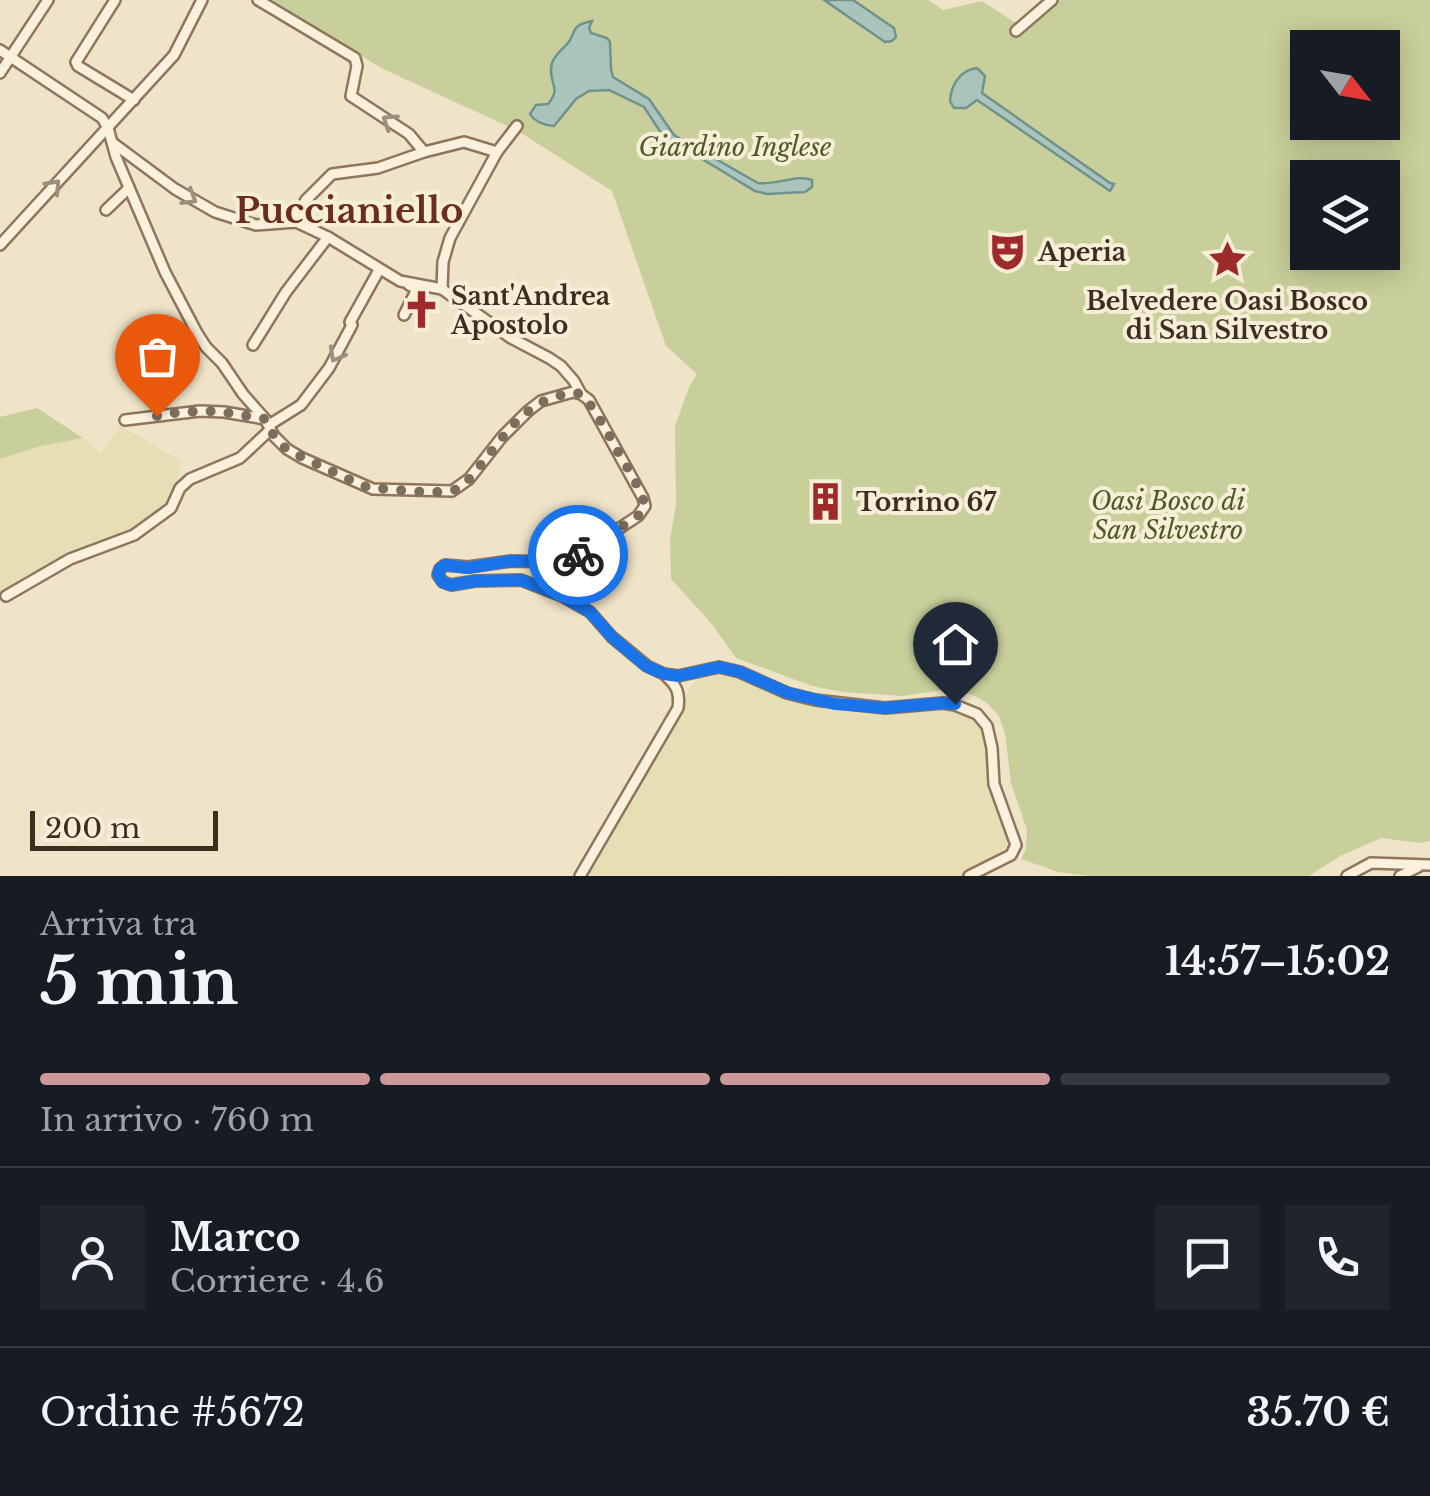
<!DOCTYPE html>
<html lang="it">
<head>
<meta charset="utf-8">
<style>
  :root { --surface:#171b24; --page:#20242c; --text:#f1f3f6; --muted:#9ea1a6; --line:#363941; --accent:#cc999b }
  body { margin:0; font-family:"Libre Baskerville",serif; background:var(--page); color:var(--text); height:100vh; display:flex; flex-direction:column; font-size:38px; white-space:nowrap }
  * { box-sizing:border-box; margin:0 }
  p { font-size:32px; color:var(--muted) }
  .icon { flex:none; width:55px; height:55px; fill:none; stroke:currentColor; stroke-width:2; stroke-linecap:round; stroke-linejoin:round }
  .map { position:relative; height:876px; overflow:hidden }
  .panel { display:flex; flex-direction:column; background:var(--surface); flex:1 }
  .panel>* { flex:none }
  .needle { width:65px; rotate:121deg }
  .buttons { position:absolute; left:1290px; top:30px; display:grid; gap:20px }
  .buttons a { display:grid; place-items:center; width:110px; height:110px; border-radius:0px; background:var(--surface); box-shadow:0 5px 25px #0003; font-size:50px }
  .scale { position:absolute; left:30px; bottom:25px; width:188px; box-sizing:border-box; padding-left:10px; border:5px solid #3d2e20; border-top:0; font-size:28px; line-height:35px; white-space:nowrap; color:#3d2e20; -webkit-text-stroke:8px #f7eed8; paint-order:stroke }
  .pin { position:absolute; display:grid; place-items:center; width:85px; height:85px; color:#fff; margin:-102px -42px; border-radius:50% 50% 50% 0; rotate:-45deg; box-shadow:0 0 10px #0007 }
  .pin .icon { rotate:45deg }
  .courier { position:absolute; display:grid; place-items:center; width:100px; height:100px; margin:-50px; border:8px solid #1a73e8; border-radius:50%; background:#fff; color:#222; box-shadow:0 2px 12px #0007 }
  .overview em { font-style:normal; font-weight:700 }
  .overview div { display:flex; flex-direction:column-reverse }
  .overview { display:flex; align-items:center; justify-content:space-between; height:170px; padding:0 40px }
  h1 { font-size:65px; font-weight:700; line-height:75px }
  .bar { display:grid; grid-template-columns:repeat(4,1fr); gap:15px 10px; align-content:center; height:120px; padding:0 40px }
  .bar i { height:12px; border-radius:8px; background:var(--line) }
  .bar .current { background:var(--accent) }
  .bar p { grid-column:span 4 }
  .line { display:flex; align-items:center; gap:25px; padding:0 40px; border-top:2px solid var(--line) }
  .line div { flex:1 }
  .round { display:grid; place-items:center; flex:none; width:105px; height:105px; border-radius:0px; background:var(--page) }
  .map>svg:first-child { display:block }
  .farmland { fill:#e6deb5 }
  .green { fill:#c9cf9b; fill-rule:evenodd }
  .water { fill:#a9c4bc; stroke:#6f938a; stroke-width:2.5 }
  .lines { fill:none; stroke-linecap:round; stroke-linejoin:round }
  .minor-casing { stroke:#8d765c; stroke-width:14 }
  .minor { stroke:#faf1dc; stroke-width:9 }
  .oneway { stroke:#9c907e }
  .done { stroke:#7c6e5b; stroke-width:10; stroke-dasharray:0 18 }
  .route { stroke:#1a73e8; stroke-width:12 }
  .labels { text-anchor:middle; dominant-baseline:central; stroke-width:8; stroke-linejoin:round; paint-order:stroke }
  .park-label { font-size:25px; font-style:italic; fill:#4d5a26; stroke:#f7eed8 }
  .poi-label { font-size:25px; font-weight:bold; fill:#3d2e20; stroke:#f7eed8; text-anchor:start }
  .district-label { font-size:35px; font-weight:bold; fill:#6b2e1e; stroke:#f7eed8 }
</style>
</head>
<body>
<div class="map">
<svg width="1430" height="876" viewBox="0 0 1430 876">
  <rect width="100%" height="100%" fill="#f0e4c8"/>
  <g class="farmland">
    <polygon points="120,426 182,461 177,481 178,486 172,500 154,522 6,596 0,591 0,459 41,446 83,438 101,453"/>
    <polygon points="717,670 730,672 788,698 831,707 857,711 955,710 972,716 979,721 986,735 992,794 1012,842 1012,847 1008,852 964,876 585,875 675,727 688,690 702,674"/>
  </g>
  <g class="green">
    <path d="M 269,0 L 928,0 L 943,10 L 982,1 L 1014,22 L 1022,31 L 1060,0 L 1430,0 L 1430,841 L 1421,843 L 1381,838 L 1340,856 L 1309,876 L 1090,876 L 1058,872 L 1021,859 L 1026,849 L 1027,830 L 1011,783 L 1005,734 L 999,716 L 987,703 L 975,696 L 949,689 L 903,696 L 843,692 L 812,686 L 736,658 L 711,623 L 671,579 L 670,539 L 676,505 L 675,427 L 689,387 L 697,374 L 666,346 L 612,191 L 518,131 L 383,69 ZM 1308,48 L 1382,48 L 1382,122 L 1308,122 ZM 1308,178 L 1382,178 L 1382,252 L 1308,252 Z"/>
    <polygon points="37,408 83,438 41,446 0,459 0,417"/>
  </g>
  <g class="water">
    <polygon points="824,0 853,0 894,28 896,37 892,41 885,42"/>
    <path d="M 592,21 L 589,28 L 591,33 L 607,38 L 610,42 L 611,69 L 613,77 L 649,99 L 674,135 L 758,183 C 776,185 799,174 812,180 L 812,187 L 805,192 L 767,194 L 755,191 L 694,154 L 667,142 L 644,107 L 609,90 L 589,91 L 576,99 L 554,126 C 545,126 534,121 530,114 L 536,105 L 548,104 C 560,89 552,87 551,72 C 550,58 560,52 568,43 C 572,39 572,33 576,28 C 580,23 586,23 592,21 Z"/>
    <path d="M 977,68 L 985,76 L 982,93 L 1110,183 L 1114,184 L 1110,191 L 977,100 L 966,108 L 954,108 L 950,101 C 951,85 960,70 977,68 Z"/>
  </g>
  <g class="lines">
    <defs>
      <g id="minor">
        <polyline points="115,0 76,62 78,66 134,100"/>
        <polyline points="258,0 355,58 357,66 351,96 409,134 424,152 464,142 497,152 450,238 443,262 442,289"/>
        <polyline points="1016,31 1052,0"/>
        <polyline points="0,50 102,118 108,128 116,157 165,272 197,333 206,347 222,363 243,394 265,419 274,436 287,449 302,458 373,489 452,491 469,479 502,437 528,411 541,401 573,392 581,394 589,400 643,498 645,506 638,516 574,558 563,562 511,561 468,567 445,565 440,569 438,575 443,582 451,585 475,581 521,580 562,596 590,612 612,637 647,666 664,674 678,676 719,667 740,672 787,693 815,700 885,708 943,703 955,705 977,714 987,726 992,748 994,784 1016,845 1011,855 969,876"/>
        <polyline points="0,73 48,0"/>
        <polyline points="113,143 175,189 215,212 256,225 296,222 328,237 400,281 442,289 511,338 549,358 561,366 574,381 581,394"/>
        <polyline points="497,152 517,126"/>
        <polyline points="106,210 129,188"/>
        <polyline points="294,222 306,200 332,174 378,168 424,152"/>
        <polyline points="0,245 174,55 202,0"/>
        <polyline points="404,315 417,289 409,285"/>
        <polyline points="253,345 286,292 328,237"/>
        <polyline points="125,420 200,411 224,412 265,419"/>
        <polyline points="269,425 301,405 329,368 352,325 350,322 354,315 379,270"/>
        <polyline points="6,596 70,559 134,535 171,508 180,488 190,479 240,458 270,430"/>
        <path d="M 580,876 L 678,708 C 680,693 677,686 666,676"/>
        <polyline points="1347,876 1371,863 1430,865"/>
        <polyline points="1400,876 1418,867"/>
      </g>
    </defs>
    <use href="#minor" class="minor-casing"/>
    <use href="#minor" class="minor"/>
  </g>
  <defs><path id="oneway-chevron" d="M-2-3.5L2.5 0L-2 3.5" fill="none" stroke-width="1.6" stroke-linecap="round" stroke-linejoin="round" transform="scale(2.5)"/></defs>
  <g class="oneway">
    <use href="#oneway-chevron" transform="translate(389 121) rotate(-147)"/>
    <use href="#oneway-chevron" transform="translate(54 186) rotate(-47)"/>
    <use href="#oneway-chevron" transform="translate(190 198) rotate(31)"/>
    <use href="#oneway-chevron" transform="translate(336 355) rotate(119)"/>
  </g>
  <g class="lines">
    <path class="done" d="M 157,416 L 180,412 L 217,411 L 265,419 L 274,436 L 287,450 L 363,486 L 373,488 C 392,489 442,496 457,489 C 468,483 476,470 484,461 C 504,435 525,405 558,396 C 580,390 583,392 594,411 C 600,420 605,428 610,437 C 621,460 639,482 645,506 L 638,516 L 578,555"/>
    <polyline class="route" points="578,555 563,562 511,561 468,568 446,565 440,568 438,574 442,582 451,585 476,581 521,580 562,596 590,612 612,637 646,666 664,674 678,676 719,667 740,672 788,693 835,704 885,708 943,703 955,704"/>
  </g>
  <defs>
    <symbol id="theatre-bare" viewBox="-9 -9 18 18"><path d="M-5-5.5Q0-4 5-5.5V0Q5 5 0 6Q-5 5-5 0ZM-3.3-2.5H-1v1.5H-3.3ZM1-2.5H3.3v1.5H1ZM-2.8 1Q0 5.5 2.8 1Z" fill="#9e2a2b" stroke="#f7eed8" stroke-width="2.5" paint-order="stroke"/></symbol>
    <symbol id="sight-bare" viewBox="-9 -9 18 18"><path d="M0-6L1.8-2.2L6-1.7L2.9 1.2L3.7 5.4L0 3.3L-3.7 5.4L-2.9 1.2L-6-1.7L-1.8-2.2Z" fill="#9e2a2b" stroke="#f7eed8" stroke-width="2.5" paint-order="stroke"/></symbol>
    <symbol id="church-bare" viewBox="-9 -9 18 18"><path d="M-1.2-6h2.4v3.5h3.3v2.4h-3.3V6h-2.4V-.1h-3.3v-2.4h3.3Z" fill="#9e2a2b" stroke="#f7eed8" stroke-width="2.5" paint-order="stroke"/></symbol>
    <symbol id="building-bare" viewBox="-9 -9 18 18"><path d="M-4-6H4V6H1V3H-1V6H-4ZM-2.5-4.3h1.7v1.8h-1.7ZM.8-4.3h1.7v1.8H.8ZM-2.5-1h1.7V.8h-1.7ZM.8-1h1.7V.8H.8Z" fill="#9e2a2b" stroke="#f7eed8" stroke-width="2.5" paint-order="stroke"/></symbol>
  </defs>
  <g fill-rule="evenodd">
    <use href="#theatre-bare" x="980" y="224" width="55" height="55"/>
    <use href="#sight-bare" x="1200" y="232" width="55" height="55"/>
    <use href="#church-bare" x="394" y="282" width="55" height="55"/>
    <use href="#building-bare" x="798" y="474" width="55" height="55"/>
  </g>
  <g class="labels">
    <g class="park-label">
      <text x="735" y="147">Giardino Inglese</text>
      <text x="1168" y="501">Oasi Bosco di<tspan x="1168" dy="29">San Silvestro</tspan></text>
    </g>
    <g class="poi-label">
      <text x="1038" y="252">Aperia</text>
      <text x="451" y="296">Sant'Andrea<tspan x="451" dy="29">Apostolo</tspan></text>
      <text x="1227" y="301" text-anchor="middle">Belvedere Oasi Bosco<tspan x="1227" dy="29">di San Silvestro</tspan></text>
      <text x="856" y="502">Torrino 67</text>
    </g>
    <g class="district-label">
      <text x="349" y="210">Puccianiello</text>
    </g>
  </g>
</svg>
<div class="buttons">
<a><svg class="needle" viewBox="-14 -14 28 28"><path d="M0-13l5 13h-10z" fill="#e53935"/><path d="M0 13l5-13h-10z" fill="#9ea1a6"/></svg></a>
<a><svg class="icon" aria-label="layers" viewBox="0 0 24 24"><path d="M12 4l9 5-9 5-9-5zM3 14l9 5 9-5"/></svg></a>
</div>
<div class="scale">200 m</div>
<div class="pin" style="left:157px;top:416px;background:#ea580c"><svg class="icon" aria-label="bag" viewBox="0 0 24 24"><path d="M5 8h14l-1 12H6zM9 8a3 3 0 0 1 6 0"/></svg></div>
<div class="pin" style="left:955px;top:704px;background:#1f2937"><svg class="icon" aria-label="home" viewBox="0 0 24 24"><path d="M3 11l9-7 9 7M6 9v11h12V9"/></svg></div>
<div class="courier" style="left:578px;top:555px"><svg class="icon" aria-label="bike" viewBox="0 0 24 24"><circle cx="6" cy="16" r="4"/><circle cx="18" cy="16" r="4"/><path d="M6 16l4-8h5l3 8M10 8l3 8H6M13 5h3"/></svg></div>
</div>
<section class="panel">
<div class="overview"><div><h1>5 min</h1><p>Arriva tra</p></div><em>14:57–15:02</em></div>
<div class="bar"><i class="current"></i><i class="current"></i><i class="current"></i><i></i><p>In arrivo · 760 m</p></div>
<div class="line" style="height:180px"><a class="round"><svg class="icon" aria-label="person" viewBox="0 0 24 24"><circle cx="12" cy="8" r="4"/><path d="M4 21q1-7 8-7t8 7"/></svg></a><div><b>Marco</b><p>Corriere · 4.6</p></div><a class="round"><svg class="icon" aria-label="chat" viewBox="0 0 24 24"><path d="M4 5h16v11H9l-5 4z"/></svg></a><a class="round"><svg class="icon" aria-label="phone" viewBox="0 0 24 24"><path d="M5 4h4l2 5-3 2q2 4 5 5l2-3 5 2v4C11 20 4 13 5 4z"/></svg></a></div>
<div class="line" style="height:130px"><div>Ordine #5672</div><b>35.70 €</b></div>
</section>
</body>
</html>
